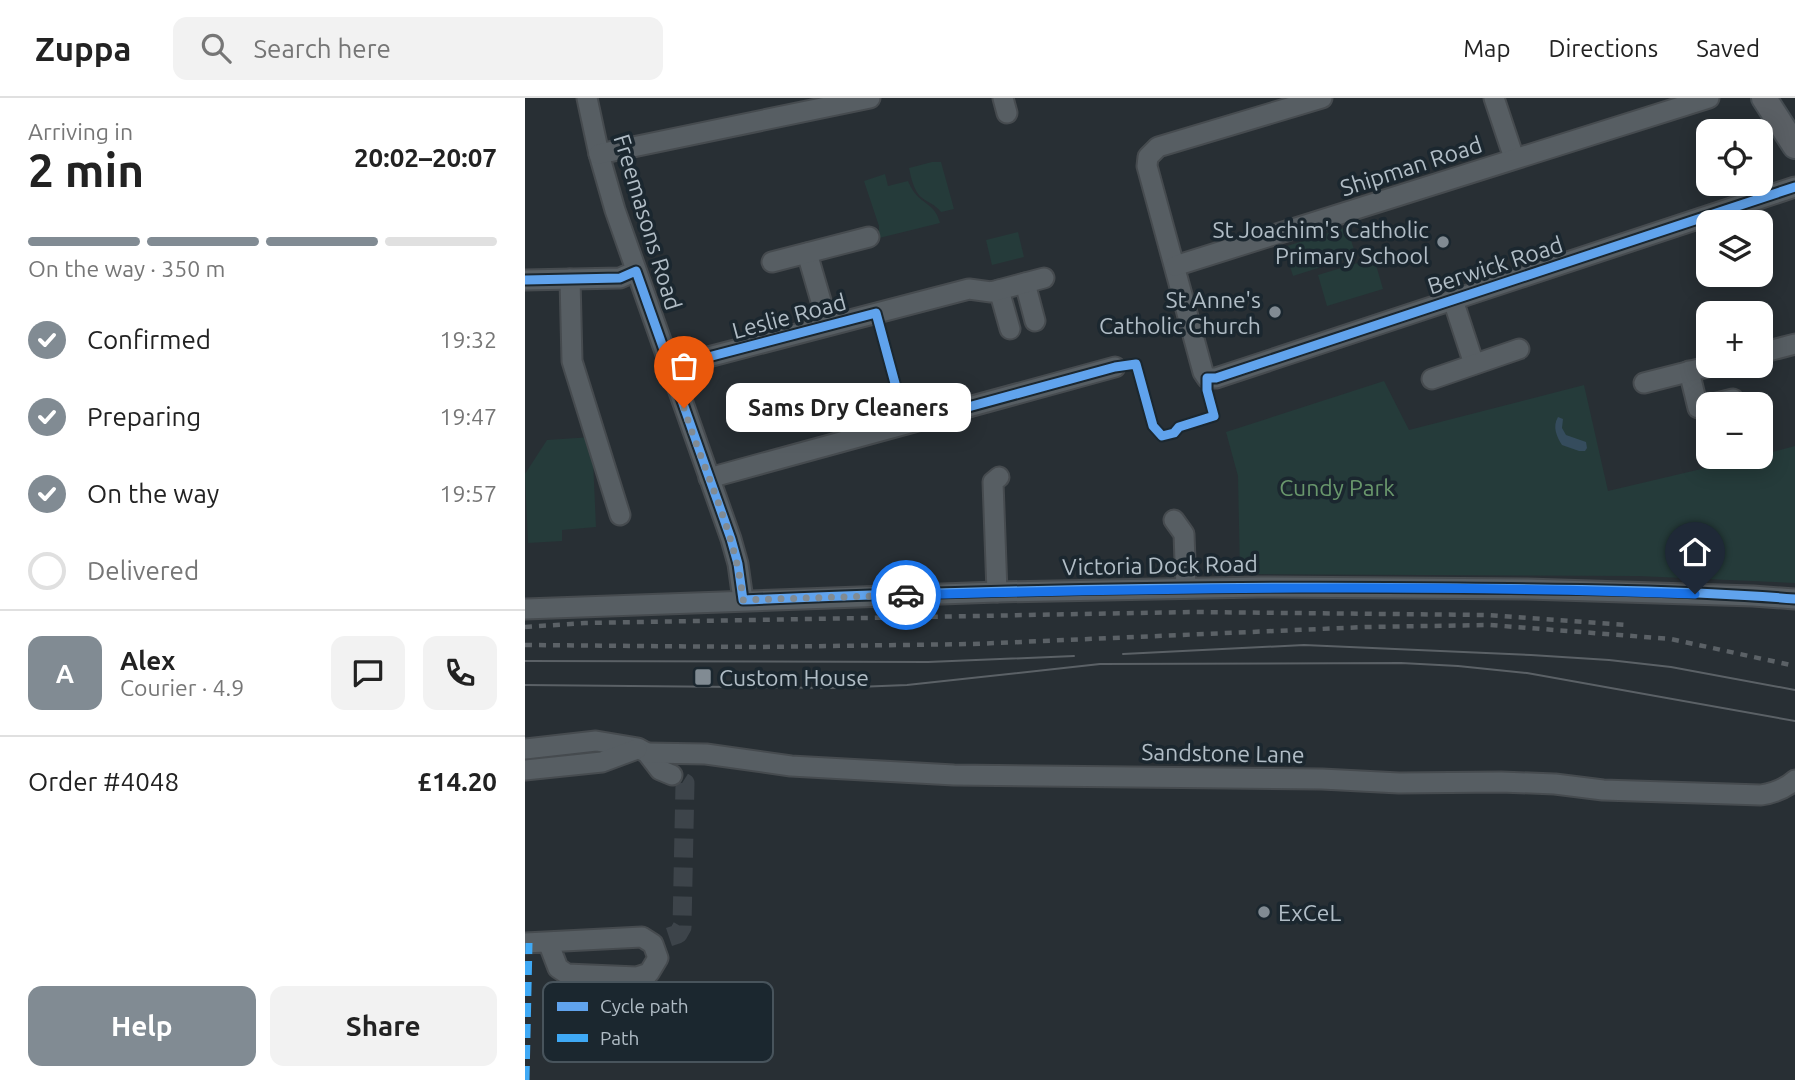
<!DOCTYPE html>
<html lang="en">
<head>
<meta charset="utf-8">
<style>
  :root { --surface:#fff; --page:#f2f2f2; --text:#222; --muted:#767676; --line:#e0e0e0; --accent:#818b93 }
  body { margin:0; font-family:Ubuntu,sans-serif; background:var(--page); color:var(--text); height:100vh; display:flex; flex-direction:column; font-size:26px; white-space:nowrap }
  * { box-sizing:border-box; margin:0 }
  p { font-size:23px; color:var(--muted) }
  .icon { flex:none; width:38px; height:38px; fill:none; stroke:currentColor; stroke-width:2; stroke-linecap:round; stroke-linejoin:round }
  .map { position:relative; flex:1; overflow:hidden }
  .sheet { display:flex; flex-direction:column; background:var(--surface); width:525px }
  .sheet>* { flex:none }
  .buttons { position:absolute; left:1171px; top:21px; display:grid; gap:14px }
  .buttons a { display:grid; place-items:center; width:77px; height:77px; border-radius:14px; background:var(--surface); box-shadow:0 4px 18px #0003; font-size:35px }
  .pin { position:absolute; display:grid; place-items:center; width:60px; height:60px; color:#fff; margin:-72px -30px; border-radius:50% 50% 50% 0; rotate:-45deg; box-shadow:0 0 7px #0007 }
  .pin .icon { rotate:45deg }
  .courier { position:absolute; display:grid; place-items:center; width:70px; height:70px; margin:-35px; border:5px solid #1a73e8; border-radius:50%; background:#fff; color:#222; box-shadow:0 2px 9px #0007 }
  .bubble { position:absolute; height:49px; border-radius:14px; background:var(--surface); box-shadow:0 4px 18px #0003; font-size:23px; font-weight:700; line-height:49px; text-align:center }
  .overview em { font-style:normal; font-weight:700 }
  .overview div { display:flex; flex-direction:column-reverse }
  .overview { display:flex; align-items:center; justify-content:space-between; height:119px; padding:0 28px }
  h1 { font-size:46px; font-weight:700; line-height:52px }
  .bar { display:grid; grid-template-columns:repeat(4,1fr); gap:10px 7px; align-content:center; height:84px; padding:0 28px }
  .bar i { height:9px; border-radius:5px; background:var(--line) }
  .bar .selected { background:var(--accent) }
  .bar p { grid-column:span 4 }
  .line { display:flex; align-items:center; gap:18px; padding:0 28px; border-top:2px solid var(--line) }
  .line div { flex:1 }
  .round { display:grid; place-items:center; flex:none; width:74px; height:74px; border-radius:14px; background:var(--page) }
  ol { padding:0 28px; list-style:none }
  li { display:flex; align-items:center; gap:21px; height:77px }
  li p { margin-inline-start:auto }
  li .icon { padding:7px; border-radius:50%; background:var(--accent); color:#fff; stroke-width:4 }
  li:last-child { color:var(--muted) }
  li i { width:38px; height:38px; border:4px solid var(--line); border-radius:50% }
  .cta { display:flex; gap:14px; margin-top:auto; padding:14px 28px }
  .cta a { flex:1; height:80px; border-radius:14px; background:var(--accent); color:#fff; font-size:28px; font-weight:700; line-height:80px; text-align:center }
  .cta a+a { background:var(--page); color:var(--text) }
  header { display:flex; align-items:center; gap:42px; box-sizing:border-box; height:98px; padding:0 35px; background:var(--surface); border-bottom:2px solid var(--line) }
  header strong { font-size:33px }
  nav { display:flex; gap:38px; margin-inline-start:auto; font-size:24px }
  .search { width:490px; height:63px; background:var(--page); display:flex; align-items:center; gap:18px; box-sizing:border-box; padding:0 24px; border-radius:14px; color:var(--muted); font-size:26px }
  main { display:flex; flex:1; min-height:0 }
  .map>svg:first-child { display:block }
  .green { fill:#253b3a }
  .water { fill:#354c5d }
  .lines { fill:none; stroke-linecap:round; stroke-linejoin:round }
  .minor-tunnel { stroke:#3d444a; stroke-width:19; stroke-dasharray:19 10; stroke-linecap:butt }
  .minor-casing { stroke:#464b4f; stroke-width:23 }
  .major-casing { stroke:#454c51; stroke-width:28 }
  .minor { stroke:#575e63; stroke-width:19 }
  .major { stroke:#5a5f64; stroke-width:24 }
  .tram { stroke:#5b6166; stroke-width:2 }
  .rail { stroke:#5b6166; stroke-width:4.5; stroke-dasharray:7 7; stroke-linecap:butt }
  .quiet { stroke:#3fa9f5; stroke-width:7; stroke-dasharray:14 7; stroke-linecap:butt }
  .cycleway-casing { stroke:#1b272f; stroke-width:13 }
  .cycleway { stroke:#60a3ed; stroke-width:9 }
  .done { stroke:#818b93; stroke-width:7; stroke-dasharray:0 12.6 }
  .route { stroke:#1a73e8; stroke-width:9 }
  .poi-dot { fill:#818b93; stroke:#1b272f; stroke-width:2.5 }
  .labels { text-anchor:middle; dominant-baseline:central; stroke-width:7; stroke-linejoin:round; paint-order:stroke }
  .street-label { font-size:23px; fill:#b1bdc6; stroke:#1b272f }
  .poi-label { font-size:23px; fill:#b1bdc6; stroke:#1b272f; text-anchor:end }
  .park-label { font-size:23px; fill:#69976c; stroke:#1b272f }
  .key { fill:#1b272f; stroke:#48545c; stroke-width:2 }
  .key-label { font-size:19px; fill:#b1bdc6 }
</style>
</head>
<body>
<header>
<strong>Zuppa</strong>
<div class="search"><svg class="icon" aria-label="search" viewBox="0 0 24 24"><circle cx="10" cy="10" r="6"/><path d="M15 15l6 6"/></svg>Search here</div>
<nav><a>Map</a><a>Directions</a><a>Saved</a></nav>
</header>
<main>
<section class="sheet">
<div class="overview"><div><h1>2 min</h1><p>Arriving in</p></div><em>20:02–20:07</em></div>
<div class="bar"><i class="selected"></i><i class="selected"></i><i class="selected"></i><i></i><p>On the way · 350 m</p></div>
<ol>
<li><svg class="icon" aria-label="check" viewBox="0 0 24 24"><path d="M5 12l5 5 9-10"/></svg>Confirmed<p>19:32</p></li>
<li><svg class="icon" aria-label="check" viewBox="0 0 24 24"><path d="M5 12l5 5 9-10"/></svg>Preparing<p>19:47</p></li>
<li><svg class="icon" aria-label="check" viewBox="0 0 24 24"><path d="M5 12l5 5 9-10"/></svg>On the way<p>19:57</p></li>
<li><i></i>Delivered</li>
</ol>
<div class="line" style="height:126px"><b class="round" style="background:var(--accent);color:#fff">A</b><div><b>Alex</b><p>Courier · 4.9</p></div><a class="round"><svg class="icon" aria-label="chat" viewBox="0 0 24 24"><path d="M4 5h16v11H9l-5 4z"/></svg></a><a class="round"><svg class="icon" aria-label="phone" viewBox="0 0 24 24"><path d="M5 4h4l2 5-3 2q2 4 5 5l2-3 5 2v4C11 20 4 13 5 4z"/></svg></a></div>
<div class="line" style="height:91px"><div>Order #4048</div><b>£14.20</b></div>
<div class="cta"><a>Help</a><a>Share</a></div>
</section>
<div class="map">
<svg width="1270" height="982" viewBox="0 0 1270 982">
  <rect width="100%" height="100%" fill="#282f34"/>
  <g class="green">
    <path d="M 407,64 L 416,64 L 429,111 L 416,114 C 410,106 403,105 396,99 C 389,93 386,80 384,70 Z"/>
    <path d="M 360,76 L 363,88 L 383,83 C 393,108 409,102 415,125 L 354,140 L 354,128 L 339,83 Z"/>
    <polygon points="822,129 831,158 768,178 759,149"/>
    <polygon points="493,134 499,159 467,167 461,142"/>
    <polygon points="849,160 858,191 802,208 793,177"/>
    <polygon points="859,283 884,332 1059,287 1083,393 1227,359 1236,359 1236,357 1270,348 1270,485 1113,478 715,476 713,378 701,334"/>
    <polygon points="67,339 71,429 37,432 37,443 3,445 0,376 22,342"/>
  </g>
  <path class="water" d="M 1033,319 L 1038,321 L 1037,330 L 1041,337 L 1061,344 L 1062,350 L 1060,353 L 1054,353 L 1037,347 C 1032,339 1027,329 1033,319 Z"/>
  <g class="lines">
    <polyline class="minor-tunnel" points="144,839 153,836 157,829 160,685 147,677"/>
    <defs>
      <g id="minor">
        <polyline points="62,0 74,56 90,112 206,441 213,466 218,502"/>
        <polyline points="478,0 482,15"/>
        <polyline points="797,0 633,49 623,59 622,68 678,274 682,280 691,280 1270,89"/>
        <polyline points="969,0 989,60"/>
        <polyline points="74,56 345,0"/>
        <polyline points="282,155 303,227"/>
        <polyline points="247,164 344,139"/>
        <polyline points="650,168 1184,0"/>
        <polyline points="45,181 47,263 95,417"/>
        <polyline points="0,182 95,180 111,173"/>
        <polyline points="500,185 510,223"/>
        <polyline points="474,192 485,231"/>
        <polyline points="928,202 949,266"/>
        <polyline points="1236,255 1270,246"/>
        <polyline points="145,269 444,191 466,194 519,180"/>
        <polyline points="1164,273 1173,310 1183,307"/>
        <polyline points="907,281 994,251"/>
        <polyline points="1119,285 1186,268"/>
        <polyline points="1188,306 1208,301"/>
        <polyline points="184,380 590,269"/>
        <polyline points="649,422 659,436 661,490"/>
        <polyline points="472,494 468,384 474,379"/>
        <polyline points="0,511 472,494 733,489 1002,491 1228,498 1270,501"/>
        <polyline points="0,651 71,643 113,650 122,655 135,672 147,677"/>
        <path d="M 122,655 L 181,656 L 266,668 L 429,677 L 797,681 L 874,685 L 976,684 L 1030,686 L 1078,692 L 1236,697 C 1249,695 1260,691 1270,682"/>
        <polyline points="0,672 77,664 112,651"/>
        <polyline points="0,845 117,839 128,846 133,860 124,875 112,879 42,876 33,870 23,844"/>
      </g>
      <polyline id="major" points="1239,0 1270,48"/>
    </defs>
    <use href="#minor" class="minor-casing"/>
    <use href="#major" class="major-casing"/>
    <use href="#minor" class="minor"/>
    <use href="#major" class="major"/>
    <g class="tram">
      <polyline points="598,556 779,547 1006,557 1084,562 1146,569 1270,592"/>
      <polyline points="0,563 403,564 549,558"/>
      <polyline points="0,587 306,590 382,587 575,566 876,565 933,568 1002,575 1270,623"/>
    </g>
    <g class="rail">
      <polyline points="0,529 60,525 670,514 961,517 1102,527"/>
      <polyline points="0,547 234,549 448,546 841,529 965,527 1146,541 1270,568"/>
    </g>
    <polyline class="quiet" points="1,982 4,845"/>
    <defs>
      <g id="cycleway">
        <path d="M 0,182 L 95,180 L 111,173 L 206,441 L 213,466 L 218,502 C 455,492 694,487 932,490 C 1044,491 1158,492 1270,501"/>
        <polyline points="145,269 351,215 381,326 590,269 611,266 628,328 637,338 649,335 654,329 689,318 682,292 682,280 691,280 1270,89"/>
      </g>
    </defs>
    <use href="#cycleway" class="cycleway-casing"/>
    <use href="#cycleway" class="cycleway"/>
  </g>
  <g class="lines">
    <path class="done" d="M 159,310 C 179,374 211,435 218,502 L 381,497"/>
    <path class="route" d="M 381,497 C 644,490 907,486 1170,496"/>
  </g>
  <g class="poi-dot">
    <circle cx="918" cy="144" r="7"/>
    <circle cx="750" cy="214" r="7"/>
    <rect x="169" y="570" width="18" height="18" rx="3.5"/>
    <circle cx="739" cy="814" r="7"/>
  </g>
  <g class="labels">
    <g class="street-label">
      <text transform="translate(886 68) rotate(-18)">Shipman Road</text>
      <text transform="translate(123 124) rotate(73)">Freemasons Road</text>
      <text transform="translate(970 167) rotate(-18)">Berwick Road</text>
      <text transform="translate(264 218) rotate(-15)">Leslie Road</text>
      <text transform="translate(635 467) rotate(-1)">Victoria Dock Road</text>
      <text transform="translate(698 655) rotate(1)">Sandstone Lane</text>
    </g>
    <g class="poi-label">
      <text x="904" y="131">St Joachim's Catholic<tspan x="904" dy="26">Primary School</tspan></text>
      <text x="736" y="201">St Anne's<tspan x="736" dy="26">Catholic Church</tspan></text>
      <text x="194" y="579" text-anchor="start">Custom House</text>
      <text x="753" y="814" text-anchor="start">ExCeL</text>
    </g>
    <g class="park-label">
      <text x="812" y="389">Cundy Park</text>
    </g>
  </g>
  <rect x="18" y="884" width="230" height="80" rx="10" class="key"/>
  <rect x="32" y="904" width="31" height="9" fill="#60a3ed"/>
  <rect x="32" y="936" width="31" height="8" fill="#3fa9f5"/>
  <g class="key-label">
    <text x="75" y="915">Cycle path</text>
    <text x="75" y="947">Path</text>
  </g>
</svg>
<div class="buttons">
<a><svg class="icon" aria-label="locate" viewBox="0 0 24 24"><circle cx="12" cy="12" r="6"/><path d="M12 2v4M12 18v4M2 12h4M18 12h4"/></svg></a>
<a><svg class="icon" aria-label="layers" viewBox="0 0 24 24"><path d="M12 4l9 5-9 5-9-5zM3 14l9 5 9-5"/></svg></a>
<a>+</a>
<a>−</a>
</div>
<div class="pin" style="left:159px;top:310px;background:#ea580c"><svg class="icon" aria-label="bag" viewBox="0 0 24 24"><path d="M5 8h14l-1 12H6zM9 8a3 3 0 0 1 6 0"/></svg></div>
<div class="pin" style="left:1170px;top:496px;background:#1f2937"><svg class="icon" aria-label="home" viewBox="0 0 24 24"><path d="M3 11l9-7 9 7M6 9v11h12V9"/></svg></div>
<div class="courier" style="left:381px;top:497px"><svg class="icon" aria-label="car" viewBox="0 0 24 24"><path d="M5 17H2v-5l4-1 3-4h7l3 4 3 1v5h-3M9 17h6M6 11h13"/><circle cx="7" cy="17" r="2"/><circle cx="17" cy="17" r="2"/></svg></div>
<div class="bubble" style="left:201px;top:285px;width:245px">Sams Dry Cleaners</div>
</div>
</main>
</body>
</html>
